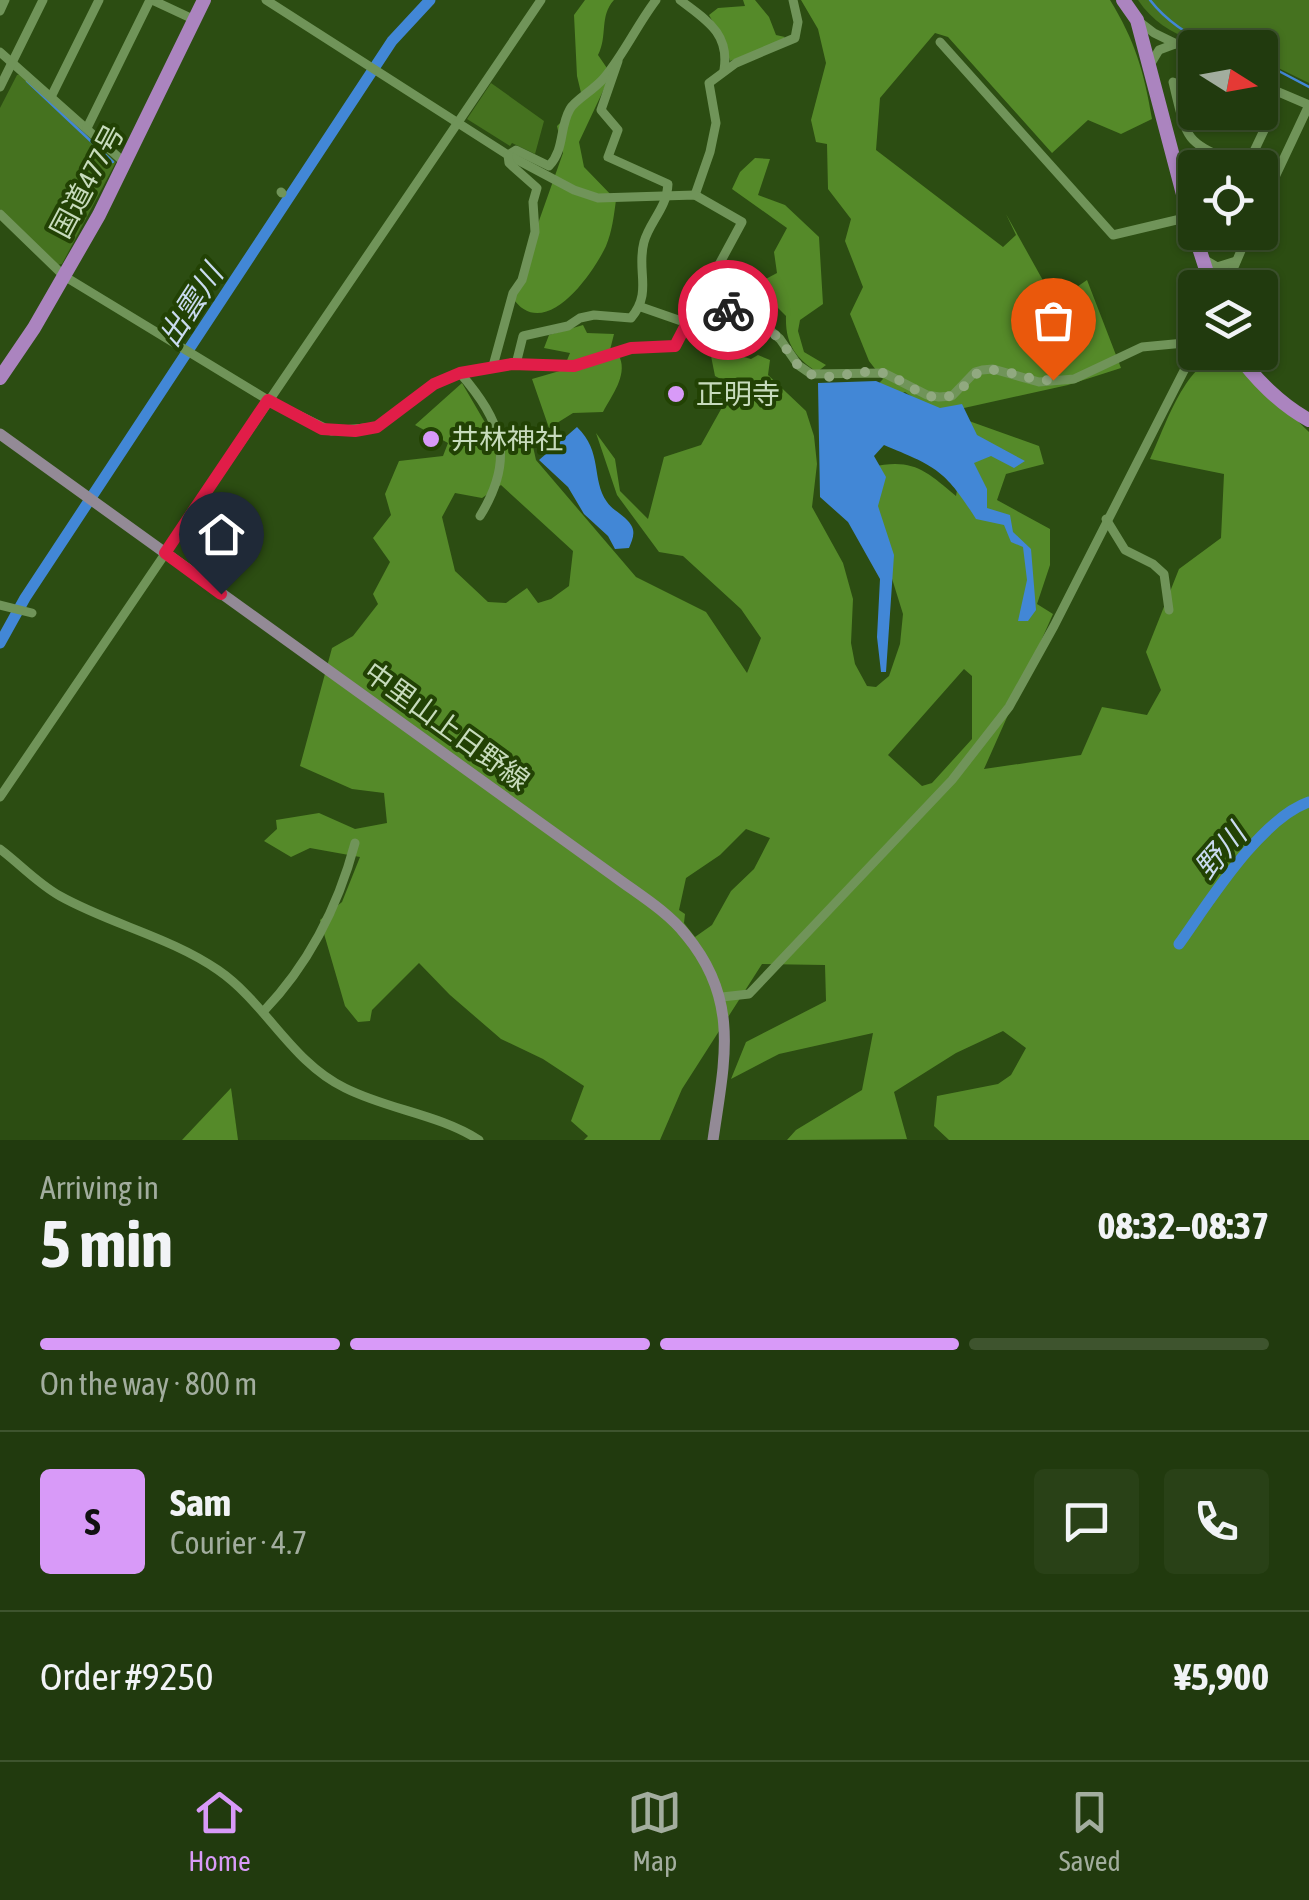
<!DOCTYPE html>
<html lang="en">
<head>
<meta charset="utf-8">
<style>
  :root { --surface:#213a0e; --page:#294117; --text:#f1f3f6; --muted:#a2ad9e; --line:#3e542e; --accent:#d89af8 }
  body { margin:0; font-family:"Asap Condensed","Noto Sans JP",sans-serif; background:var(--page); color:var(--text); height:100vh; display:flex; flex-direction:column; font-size:38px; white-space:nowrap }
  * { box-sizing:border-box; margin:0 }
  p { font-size:32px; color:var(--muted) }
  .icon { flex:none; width:55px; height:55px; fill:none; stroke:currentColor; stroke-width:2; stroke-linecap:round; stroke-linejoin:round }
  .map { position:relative; height:1140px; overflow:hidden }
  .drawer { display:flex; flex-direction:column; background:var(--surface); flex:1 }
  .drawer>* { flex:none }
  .needle { width:65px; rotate:101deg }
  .fabs { position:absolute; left:1178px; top:30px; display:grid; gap:20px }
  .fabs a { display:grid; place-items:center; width:100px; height:100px; border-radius:10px; background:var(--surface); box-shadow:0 2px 8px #0004,0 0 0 2px var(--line); font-size:50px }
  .pin { position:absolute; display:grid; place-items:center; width:85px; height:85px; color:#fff; margin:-102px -42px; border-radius:50% 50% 50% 0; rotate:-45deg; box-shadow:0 0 10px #0007 }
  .pin .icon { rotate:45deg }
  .courier { position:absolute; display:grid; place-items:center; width:100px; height:100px; margin:-50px; border:8px solid #e11d48; border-radius:50%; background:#fff; color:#222; box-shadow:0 2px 12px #0007 }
  .overview em { font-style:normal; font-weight:700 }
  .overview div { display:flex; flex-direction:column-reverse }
  .overview { display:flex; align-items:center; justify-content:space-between; height:170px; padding:0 40px }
  h1 { font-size:65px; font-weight:700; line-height:75px }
  .bar { display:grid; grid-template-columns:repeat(4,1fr); gap:15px 10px; align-content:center; height:120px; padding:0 40px }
  .bar i { height:12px; border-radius:8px; background:var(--line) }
  .bar .on { background:var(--accent) }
  .bar p { grid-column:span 4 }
  .line { display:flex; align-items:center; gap:25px; padding:0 40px; border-top:2px solid var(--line) }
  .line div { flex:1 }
  .round { display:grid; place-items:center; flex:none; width:105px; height:105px; border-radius:10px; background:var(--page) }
  .tab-bar { display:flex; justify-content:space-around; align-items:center; height:140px; border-top:2px solid var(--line); background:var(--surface); font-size:28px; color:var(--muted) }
  .tab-bar a { display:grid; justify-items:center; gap:5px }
  .tab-bar .on { color:var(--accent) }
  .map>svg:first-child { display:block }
  .green { fill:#45721f }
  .forest { fill:#558a29; fill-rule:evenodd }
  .water { fill:#4287d6 }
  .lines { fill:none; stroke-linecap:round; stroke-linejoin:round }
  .stream { stroke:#4287d6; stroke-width:2.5 }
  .river { stroke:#4287d6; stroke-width:11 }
  .minor { stroke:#709459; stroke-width:9 }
  .major { stroke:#938a96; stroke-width:11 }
  .highway { stroke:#ab84bf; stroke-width:14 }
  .done { stroke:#91a980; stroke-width:10; stroke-dasharray:0 18 }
  .route { stroke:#e11d48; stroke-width:12 }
  .poi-dot { fill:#d89af8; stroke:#224204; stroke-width:4 }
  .labels { text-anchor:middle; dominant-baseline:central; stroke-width:8; stroke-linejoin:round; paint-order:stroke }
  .street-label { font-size:28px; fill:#c7dbbc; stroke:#224204 }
  .poi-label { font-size:28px; fill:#c7dbbc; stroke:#224204; text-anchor:start }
  .water-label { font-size:30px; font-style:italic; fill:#c9daef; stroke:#224204 }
</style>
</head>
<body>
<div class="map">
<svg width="1309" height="1140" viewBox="0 0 1309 1140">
  <rect width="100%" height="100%" fill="#2c4d12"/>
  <g class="green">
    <path d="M 1138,0 L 1309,0 L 1309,83 L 1260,59 L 1260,48 C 1215,48 1166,42 1138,0 Z"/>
    <polygon points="21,74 116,162 62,264 57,265 0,209 0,108 17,75"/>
    <polygon points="491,83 544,121 535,154 512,143 510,146 467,119"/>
  </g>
  <g class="forest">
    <path d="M 585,0 L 614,0 C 599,16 608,36 598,55 L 611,74 L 579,142 L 584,167 L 616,200 C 614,215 612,232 606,246 C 592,276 543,344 512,297 L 563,153 L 557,126 L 583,101 L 577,76 L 574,15 Z"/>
    <polygon points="743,0 755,0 769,17 776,35 785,37 779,43 730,61 725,43 709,15 718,8 745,6"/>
    <path d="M 801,0 L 1110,0 C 1135,41 1144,71 1152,119 L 1121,134 L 1088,120 L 1052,153 L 948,37 L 935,33 L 880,98 L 876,150 L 1003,247 L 1016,235 L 1006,214 L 1055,302 L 1087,280 L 1121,368 L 1068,385 L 937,414 L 905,392 L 881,402 L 868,395 L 883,379 L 869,361 L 850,314 L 863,287 L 845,241 L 851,219 L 828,189 L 827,144 L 816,142 L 811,120 L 826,63 L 818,29 Z"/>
    <path d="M 755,158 L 770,159 L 758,195 L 785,205 L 819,237 L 823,304 L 800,320 L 798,331 L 804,352 L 826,365 L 817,372 C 795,358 785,343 786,316 L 768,298 L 762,281 L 777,273 L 774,252 L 787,228 L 732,189 L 740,172 Z"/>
    <path d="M 583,325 L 587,333 L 614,334 L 608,358 L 620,358 C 627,376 612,395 603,412 L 573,413 L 549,428 L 532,379 L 563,370 L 570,353 L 544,348 L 549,335 Z"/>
    <path d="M 719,328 L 727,343 L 726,352 L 751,359 L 758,355 L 770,360 L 768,375 L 806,411 L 814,436 L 817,464 L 812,507 L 843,563 L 853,599 L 851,643 L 855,664 L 867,686 L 876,687 L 889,676 L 900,644 L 903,614 L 875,524 L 871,467 C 913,458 925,470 956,496 L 969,421 L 1039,446 L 1044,464 L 1006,474 L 997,500 L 1050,529 L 1050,565 L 1037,604 L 1053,614 L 984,769 L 1081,755 L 1102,707 L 1147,715 L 1161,690 L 1146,652 L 1179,569 L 1221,538 L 1224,474 L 1150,459 C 1165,428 1188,350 1231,356 L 1309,432 L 1309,1140 L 949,1140 L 934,1126 L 937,1096 L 998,1084 L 1011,1075 L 1026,1048 L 1003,1031 L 956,1053 L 894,1092 L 907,1139 L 787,1140 L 796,1130 L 862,1090 L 873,1033 L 779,1054 L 731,1079 L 746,1042 L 826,1001 L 825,965 L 762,964 L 682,1089 L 660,1140 L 584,1140 L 588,1136 L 571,1121 L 584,1086 L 543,1059 L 501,1039 L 450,995 L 419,963 L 372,1010 L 370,1021 L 358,1022 L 345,1006 L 320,920 L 342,902 L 360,857 L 310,848 L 291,857 L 264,841 L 277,829 L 276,820 L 319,813 L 355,829 L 387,823 L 384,793 L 352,789 L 300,766 L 332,648 L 353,636 L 378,604 L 373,594 L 390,562 L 373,538 L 391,515 L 385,494 L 399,461 L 443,456 L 448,443 L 415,425 L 462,383 L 490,431 L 530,433 L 536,460 L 636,577 L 706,612 L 747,673 L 761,638 L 741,609 L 683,556 L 659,552 L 617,495 L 596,433 L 615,459 L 620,491 L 648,519 L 664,457 L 701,445 L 734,386 L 715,376 L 708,341 ZM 501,485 L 573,551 L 569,586 L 551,599 L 538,603 L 527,588 L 506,603 L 488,602 L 455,571 L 442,517 L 455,493 L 482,498 ZM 964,669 L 972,676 L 972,739 L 932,783 L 922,786 L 888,755 ZM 746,829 L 770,838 L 754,869 L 731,891 L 712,925 L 695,937 L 684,923 L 685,914 L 679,910 L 686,878 L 720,855 Z"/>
    <polygon points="231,1088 238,1140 182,1140"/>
  </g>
  <g class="water">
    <path d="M 876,381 L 940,408 L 962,404 L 977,435 L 1025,461 L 1014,468 L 991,456 L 974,463 L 987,489 L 987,508 L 1010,515 L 1013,532 L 1031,549 L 1036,610 L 1028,621 L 1018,621 L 1027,580 L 1023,547 L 1011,542 L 1004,525 L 976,519 C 945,470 937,467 884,445 L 874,456 L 886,477 L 878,506 L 894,555 L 886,672 L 881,672 L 877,637 L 880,579 L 848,522 L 820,497 L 818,383 Z"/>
    <path d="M 577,427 C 603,452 591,479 607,502 C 613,511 625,515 631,525 C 636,533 632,540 629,548 L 615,549 L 608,536 L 584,514 L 568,487 L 539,460 Z"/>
  </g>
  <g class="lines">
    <g class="stream">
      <path d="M 1150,0 C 1167,22 1191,37 1216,48"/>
      <polyline points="1260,66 1273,68 1309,87"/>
      <polyline points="27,81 113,162"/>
    </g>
    <g class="river">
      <polyline points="0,643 25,598 392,41 430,0"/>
      <path d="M 1179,944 C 1209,902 1260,819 1309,802"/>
    </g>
    <g class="minor">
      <polyline points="152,0 195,20"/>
      <path d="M 680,0 C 706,20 730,33 724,70"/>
      <polyline points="0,11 5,0"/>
      <polyline points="1137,20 1154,33 1195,53"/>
      <polyline points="940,42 1113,235 1189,217"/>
      <polyline points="0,52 125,163"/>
      <polyline points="1150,65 1159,50 1175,44"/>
      <polyline points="1260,84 1309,105"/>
      <polyline points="0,87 43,0"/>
      <path d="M 1195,92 L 1173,82 C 1189,148 1184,139 1245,168"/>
      <polyline points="51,97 99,0"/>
      <polyline points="1242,112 1267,124 1246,168"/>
      <polyline points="87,128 150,0"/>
      <path d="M 508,155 L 516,150 L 549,166 C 565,149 559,128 570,109 C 575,100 594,90 604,78 C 624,54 637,25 656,0"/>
      <polyline points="281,192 282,193"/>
      <polyline points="695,195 710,152 716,123 709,83 736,63 795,38 798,22 793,0"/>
      <polyline points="1260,209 1309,105"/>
      <polyline points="0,214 64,276 268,400 331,431 377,427 434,385 460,373 512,364 574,366 629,348 675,346 742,222 695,195 598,198 574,190 508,155 266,0"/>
      <polyline points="1205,260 1217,267 1236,261"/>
      <polyline points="1225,288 1249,232"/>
      <polyline points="701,297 765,326 780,339 798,365 811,374 884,373 927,395 939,397 952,396 975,372 982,370 993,369 1039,382 1074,379 1142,347 1195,342"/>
      <polyline points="641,307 687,323"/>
      <path d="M 516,364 L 523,336 L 568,326 L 580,318 L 594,315 L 631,318 C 653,292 636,271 644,242 C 650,221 667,208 668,184 L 608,157 L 618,130 L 601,110 L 618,61"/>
      <polyline points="493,366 513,293 522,280 535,232 533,202 537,188 509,163 508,155"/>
      <path d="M 460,373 C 502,422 516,458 480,516"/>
      <polyline points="1106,519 1125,550 1153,564 1164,574 1169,610"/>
      <polyline points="0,605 32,613"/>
      <polyline points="0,797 541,0"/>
      <path d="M 0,849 C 20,864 37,883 60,896 C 110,924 170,937 218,970 C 266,1003 291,1062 345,1088 C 389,1110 438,1114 479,1140"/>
      <polyline points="722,997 749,994 952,780 1009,707 1054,626 1195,349"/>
      <path d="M 263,1012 C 309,964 338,907 355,843"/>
    </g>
    <path class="major" d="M 0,434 L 614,876 C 638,894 667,911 686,935 C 741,1001 724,1062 713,1140"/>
    <g class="highway">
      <polyline points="1123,0 1137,20 1189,217 1212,288"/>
      <path d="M 1236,352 C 1254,378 1281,405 1309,420"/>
      <polyline points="0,378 34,328 99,215 204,0"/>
    </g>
  </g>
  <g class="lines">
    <path class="done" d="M 728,310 C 744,317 762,323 775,335 C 788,346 793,367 810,374 C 834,383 863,366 886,374 C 907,381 926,404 950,396 C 969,389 970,368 993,370 C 1014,371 1031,382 1053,380"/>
    <polyline class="route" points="221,594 165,553 268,400 322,429 355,431 377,427 434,384 460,373 512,364 574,366 631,348 675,346 701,296 728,310"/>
  </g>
  <g class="poi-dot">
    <circle cx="676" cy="394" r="10"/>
    <circle cx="431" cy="439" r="10"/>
  </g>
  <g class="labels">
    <g class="street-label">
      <text transform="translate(87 181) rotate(-62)">国道477号</text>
      <text transform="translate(447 726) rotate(36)">中里山上日野線</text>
    </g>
    <g class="poi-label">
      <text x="696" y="394">正明寺</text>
      <text x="451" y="439">井林神社</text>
    </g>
    <g class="water-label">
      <text transform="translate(190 305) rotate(-57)">出雲川</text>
      <text transform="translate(1220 851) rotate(-49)">野川</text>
    </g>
  </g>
</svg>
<div class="fabs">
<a><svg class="needle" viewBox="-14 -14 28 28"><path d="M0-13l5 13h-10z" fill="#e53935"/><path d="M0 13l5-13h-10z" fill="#a2ad9e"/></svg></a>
<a><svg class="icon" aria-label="locate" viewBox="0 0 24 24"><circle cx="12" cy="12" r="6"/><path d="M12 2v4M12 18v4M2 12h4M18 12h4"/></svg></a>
<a><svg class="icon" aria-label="layers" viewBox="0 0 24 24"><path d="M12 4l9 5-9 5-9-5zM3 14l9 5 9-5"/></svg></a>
</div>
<div class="pin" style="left:1053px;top:380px;background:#ea580c"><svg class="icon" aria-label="bag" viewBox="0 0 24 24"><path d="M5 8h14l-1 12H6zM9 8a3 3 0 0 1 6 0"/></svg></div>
<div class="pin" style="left:221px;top:594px;background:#1f2937"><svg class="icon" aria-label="home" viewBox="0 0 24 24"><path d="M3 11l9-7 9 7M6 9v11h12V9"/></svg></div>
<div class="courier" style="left:728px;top:310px"><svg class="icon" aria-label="bike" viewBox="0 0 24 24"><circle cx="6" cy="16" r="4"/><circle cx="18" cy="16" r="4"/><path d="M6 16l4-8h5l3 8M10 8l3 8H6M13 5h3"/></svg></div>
</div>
<section class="drawer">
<div class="overview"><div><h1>5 min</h1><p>Arriving in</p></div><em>08:32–08:37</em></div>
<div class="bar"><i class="on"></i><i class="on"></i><i class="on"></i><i></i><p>On the way · 800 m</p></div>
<div class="line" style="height:180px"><b class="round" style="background:var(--accent);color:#111">S</b><div><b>Sam</b><p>Courier · 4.7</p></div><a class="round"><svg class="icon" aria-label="chat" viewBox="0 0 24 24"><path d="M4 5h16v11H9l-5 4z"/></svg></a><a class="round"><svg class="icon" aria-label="phone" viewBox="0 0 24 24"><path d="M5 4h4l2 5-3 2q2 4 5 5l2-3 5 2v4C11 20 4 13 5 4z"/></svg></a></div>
<div class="line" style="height:130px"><div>Order #9250</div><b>¥5,900</b></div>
</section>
<nav class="tab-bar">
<a class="on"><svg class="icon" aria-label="home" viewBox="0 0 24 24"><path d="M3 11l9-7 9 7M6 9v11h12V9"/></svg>Home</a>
<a><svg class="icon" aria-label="map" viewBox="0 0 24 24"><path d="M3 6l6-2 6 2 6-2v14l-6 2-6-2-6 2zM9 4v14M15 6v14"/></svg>Map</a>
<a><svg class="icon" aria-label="saved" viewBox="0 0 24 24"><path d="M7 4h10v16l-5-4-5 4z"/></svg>Saved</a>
</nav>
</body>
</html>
